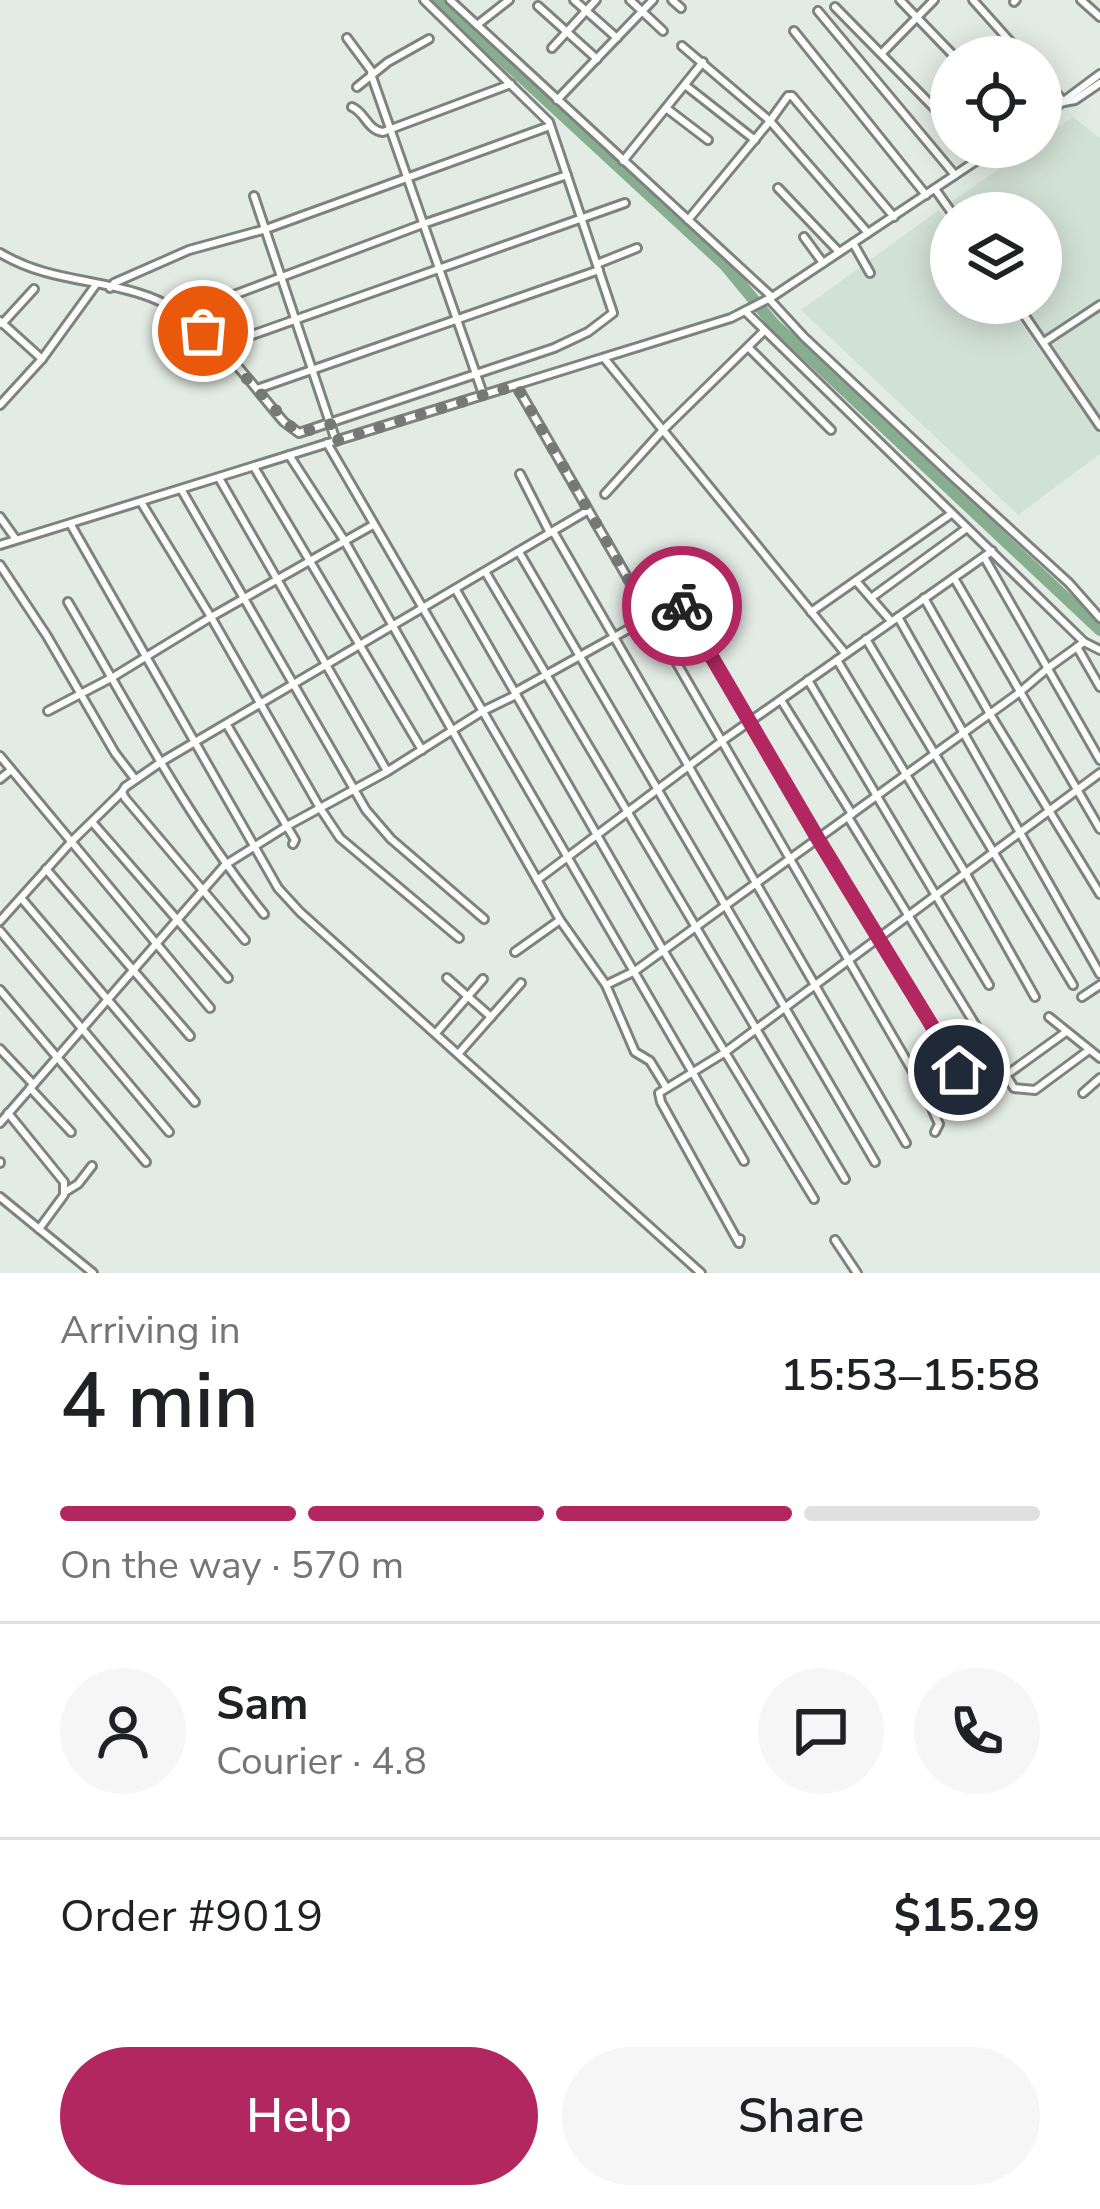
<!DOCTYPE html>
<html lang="en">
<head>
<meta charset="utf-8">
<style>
  :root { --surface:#fff; --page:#f6f6f6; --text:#202124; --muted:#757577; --line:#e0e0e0; --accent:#b32761 }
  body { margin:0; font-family:"Nunito Sans",sans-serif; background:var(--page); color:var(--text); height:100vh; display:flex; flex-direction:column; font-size:45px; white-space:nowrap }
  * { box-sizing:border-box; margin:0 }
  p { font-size:39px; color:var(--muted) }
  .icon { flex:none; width:66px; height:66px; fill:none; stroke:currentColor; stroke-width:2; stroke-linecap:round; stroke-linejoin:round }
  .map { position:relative; height:1273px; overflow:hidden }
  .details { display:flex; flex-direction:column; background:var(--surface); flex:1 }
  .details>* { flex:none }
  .fabs { position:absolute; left:930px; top:36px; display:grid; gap:24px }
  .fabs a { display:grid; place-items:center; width:132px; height:132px; border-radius:50%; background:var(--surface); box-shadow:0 6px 30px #0003; font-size:60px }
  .pin { position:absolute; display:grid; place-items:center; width:102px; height:102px; color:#fff; margin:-51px; border:6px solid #fff; border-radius:50%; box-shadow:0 3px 12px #0007 }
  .courier { position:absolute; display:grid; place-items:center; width:120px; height:120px; margin:-60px; border:9px solid #b32761; border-radius:50%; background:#fff; color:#222; box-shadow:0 3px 15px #0007 }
  .summary em { font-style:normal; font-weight:600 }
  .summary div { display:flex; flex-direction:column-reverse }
  .summary { display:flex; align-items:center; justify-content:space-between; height:204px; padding:0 60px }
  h1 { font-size:78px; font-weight:600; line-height:90px }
  .bar { display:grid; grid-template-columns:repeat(4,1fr); gap:18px 12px; align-content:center; height:144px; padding:0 60px }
  .bar i { height:15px; border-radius:9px; background:var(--line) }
  .bar .active { background:var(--accent) }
  .bar p { grid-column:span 4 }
  .line { display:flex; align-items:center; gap:30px; padding:0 60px; border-top:3px solid var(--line) }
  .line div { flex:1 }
  .round { display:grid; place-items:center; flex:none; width:126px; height:126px; border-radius:63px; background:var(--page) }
  .action { display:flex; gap:24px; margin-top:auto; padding:24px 60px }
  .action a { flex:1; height:138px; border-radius:72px; background:var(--accent); color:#fff; font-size:48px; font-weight:600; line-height:138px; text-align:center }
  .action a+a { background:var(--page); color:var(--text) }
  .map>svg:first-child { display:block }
  .built { fill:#d2e1d5 }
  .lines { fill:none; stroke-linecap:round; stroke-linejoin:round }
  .river { stroke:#88ae90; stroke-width:12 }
  .minor-casing { stroke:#7d847e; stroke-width:12 }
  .minor { stroke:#fff; stroke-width:6 }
  .done { stroke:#747975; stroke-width:12; stroke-dasharray:0 21.6 }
  .route { stroke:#b32761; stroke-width:15 }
</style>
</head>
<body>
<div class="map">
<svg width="1100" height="1273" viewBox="0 0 1100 1273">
  <rect width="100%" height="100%" fill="#e3ebe5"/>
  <g class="built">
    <polygon points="1073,117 1100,138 1100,418 1019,303 1041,303 1041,213 955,213 949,204 1030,147 1041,147 1041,140"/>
    <polygon points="939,210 951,226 951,303 1006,303 1100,433 1100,454 1018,515 801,310"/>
  </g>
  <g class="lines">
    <polyline class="river" points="438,0 725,265 773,323 1100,630"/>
    <defs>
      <g id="minor">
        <polyline points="450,0 772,297"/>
        <polyline points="574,0 617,38"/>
        <polyline points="630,0 663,31"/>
        <polyline points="672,0 681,8"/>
        <polyline points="900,0 955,57"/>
        <polyline points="973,0 1024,57"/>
        <polyline points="1081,0 1100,17"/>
        <polyline points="1014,2 1016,0"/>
        <polyline points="538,6 597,59"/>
        <polyline points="835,7 951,125"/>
        <polyline points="818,11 955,175"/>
        <polyline points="477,25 509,0"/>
        <polyline points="794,31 926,195"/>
        <polyline points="347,38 373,73"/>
        <polyline points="682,46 770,121 688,220"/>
        <polyline points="552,48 596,0"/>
        <polyline points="882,53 934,0"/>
        <polyline points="371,74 483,394"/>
        <polyline points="1041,76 1064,102"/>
        <polyline points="685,85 755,140"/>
        <polyline points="357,87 388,62 429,39"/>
        <polyline points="557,100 653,0"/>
        <polyline points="1064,102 1075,100 1100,83"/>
        <path d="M 352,107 C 365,112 367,130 383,132 L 511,84"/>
        <polyline points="666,108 708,140"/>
        <polyline points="1041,118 1100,74"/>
        <polyline points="973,147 982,157"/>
        <polyline points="623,161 703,62"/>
        <polyline points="778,188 839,252"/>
        <polyline points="935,189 952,213"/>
        <polyline points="254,196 336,441"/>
        <polyline points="868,233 770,121 788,96 792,96 894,217"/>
        <polyline points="804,237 823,263"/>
        <polyline points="853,243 870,273"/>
        <path d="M 0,253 C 47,281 92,278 141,294 C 204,313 243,375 284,422 L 299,433 L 554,348 L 588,332 L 613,313 L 549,122 L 424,0"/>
        <polyline points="597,264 637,248"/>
        <polyline points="110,288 114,283 189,250 266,229 550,126"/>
        <polyline points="770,300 804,337 953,477 1069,583 1100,618"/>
        <polyline points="1016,303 1100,426"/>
        <polyline points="745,311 1084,642 1100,650"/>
        <polyline points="183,314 423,224 567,175"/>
        <polyline points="0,321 42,359"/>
        <polyline points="2,324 34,289"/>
        <polyline points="1044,342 1100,305"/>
        <polyline points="218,347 625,203"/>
        <polyline points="748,347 831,430"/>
        <polyline points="604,358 845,653"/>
        <polyline points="516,385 923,1089 939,1124 935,1132"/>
        <polyline points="257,389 599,270"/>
        <polyline points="0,405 42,359 95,286"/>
        <polyline points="327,443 744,1161"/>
        <polyline points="289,455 344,540 560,920 606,985 635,1052 650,1061 666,1087"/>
        <polyline points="254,467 422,750"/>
        <polyline points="520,474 550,533"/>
        <polyline points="219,478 387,771"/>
        <polyline points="181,489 366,810 391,839 484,919"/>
        <polyline points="605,494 663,430 764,331"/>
        <polyline points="141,502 211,617 320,808 340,838 459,938"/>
        <polyline points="0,517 15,538"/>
        <polyline points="71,525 278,888 300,912 701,1273"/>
        <polyline points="554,533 906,1143"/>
        <polyline points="0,545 731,318 772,297 997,147"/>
        <polyline points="519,552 875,1162"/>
        <polyline points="984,557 1100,760"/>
        <polyline points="0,565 47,636 115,753 135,779"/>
        <polyline points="486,573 845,1179"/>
        <polyline points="954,578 1100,829"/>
        <polyline points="856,581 891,621"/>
        <polyline points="456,590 663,950 814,1199"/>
        <polyline points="871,598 967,528"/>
        <polyline points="924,598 990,714 1100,894"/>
        <path d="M 68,602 C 130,708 187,818 264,914"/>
        <polyline points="811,612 951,514"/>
        <polyline points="898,617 1100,974"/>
        <polyline points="866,639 1073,985"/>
        <polyline points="1077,647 1100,687"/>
        <polyline points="837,660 966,874 1035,997"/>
        <polyline points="808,680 989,985"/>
        <polyline points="781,700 852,814"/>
        <polyline points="48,711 113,677 211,617 373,525"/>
        <polyline points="227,725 295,840 293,844"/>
        <polyline points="0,756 210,1008"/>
        <polyline points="0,779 11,770"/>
        <polyline points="848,817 1014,1088 1035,1090 1089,1050"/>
        <polyline points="92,822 228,978"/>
        <polyline points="46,869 190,1036"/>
        <polyline points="537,880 722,741 992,551"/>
        <polyline points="21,898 195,1102"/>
        <polyline points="0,921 72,841 122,792"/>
        <polyline points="0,931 169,1132"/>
        <polyline points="245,940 125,798 122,792 125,787 161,762 587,511"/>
        <polyline points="515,952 560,920"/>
        <polyline points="447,978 491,1017"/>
        <polyline points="606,985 635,971 1020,692 1048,668 1084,642"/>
        <polyline points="0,990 146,1162"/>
        <polyline points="1082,997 1100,985"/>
        <polyline points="1049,1017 1100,1058"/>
        <polyline points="436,1033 483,979"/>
        <polyline points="0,1049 33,1084"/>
        <polyline points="459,1053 521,983"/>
        <polyline points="1005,1076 1066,1032"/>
        <polyline points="30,1088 71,1132"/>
        <polyline points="1083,1093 1100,1078"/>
        <polyline points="8,1113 64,1182 64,1195 39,1229"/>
        <polyline points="0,1123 225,865 287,826 388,771 483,711 516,695 517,691 677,602 959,1070"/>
        <polyline points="0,1162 0,1163"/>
        <polyline points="65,1192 78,1184 92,1166"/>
        <polyline points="0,1197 93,1273"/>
        <polyline points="740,1239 739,1243 661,1102 659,1093 724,1053 1100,773"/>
        <polyline points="835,1240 857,1273"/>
      </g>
    </defs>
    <use href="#minor" class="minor-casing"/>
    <use href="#minor" class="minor"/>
  </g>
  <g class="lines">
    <polyline class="done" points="203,331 295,431 299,433 331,424 335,441 516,385 649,615 674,602 682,606"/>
    <polyline class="route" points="682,606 818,839 959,1070"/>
  </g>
</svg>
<div class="fabs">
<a><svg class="icon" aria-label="locate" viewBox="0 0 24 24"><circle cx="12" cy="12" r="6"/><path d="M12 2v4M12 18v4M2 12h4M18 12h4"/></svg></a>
<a><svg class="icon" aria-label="layers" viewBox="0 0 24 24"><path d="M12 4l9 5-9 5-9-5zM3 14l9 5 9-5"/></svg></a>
</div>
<div class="pin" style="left:203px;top:331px;background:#ea580c"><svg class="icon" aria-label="bag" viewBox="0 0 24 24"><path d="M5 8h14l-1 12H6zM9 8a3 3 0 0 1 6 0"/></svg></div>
<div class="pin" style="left:959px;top:1070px;background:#1f2937"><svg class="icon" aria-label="home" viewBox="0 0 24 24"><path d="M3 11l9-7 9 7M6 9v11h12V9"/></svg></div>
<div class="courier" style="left:682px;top:606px"><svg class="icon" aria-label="bike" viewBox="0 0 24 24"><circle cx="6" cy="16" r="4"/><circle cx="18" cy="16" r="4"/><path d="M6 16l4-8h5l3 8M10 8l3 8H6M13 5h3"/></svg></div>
</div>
<section class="details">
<div class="summary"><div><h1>4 min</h1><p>Arriving in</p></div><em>15:53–15:58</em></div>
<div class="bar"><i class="active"></i><i class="active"></i><i class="active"></i><i></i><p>On the way · 570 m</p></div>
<div class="line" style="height:216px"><a class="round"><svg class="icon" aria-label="person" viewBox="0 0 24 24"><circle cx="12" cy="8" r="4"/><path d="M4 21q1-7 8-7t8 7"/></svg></a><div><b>Sam</b><p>Courier · 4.8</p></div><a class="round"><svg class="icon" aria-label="chat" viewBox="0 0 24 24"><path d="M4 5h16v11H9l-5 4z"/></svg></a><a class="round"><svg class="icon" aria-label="phone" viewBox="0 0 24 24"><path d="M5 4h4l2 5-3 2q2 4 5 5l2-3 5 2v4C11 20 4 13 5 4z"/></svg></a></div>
<div class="line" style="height:156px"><div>Order #9019</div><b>$15.29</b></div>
<div class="action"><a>Help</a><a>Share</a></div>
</section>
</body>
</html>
